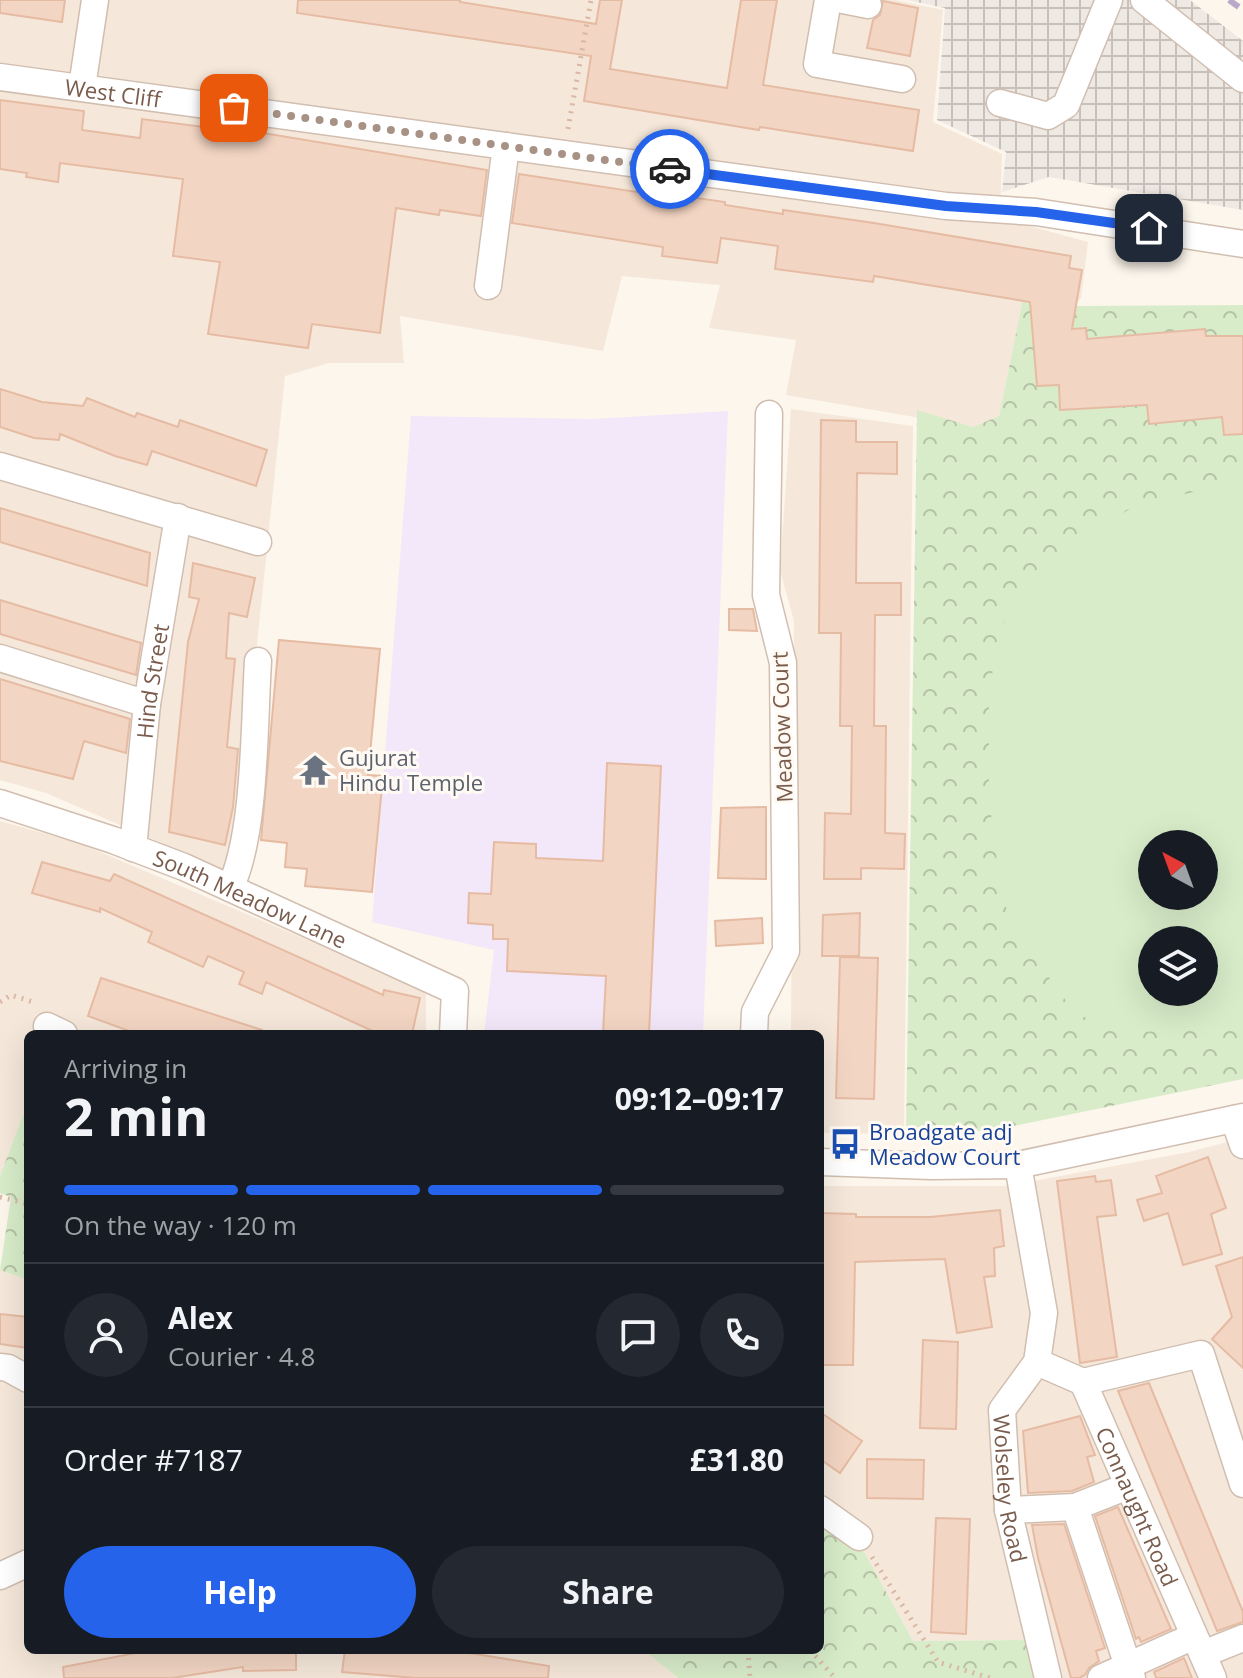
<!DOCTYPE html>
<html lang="en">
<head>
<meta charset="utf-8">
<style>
  :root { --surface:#171b24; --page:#242831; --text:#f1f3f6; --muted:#9ea1a6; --line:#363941; --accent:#2563eb }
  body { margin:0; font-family:"Open Sans",sans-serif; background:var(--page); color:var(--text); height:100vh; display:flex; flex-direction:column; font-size:30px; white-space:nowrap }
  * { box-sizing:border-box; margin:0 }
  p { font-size:26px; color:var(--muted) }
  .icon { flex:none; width:44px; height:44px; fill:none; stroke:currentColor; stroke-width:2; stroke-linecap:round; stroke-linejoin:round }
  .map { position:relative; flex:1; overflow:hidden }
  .sheet { position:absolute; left:24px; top:1030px; width:800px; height:624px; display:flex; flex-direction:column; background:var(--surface); border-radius:12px; box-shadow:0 8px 32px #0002 }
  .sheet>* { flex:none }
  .needle { width:52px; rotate:319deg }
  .tools { position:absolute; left:1138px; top:830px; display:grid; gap:16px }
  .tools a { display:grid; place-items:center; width:80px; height:80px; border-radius:50%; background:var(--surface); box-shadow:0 8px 32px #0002; font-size:40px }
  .pin { position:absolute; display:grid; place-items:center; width:68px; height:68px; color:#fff; margin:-34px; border-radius:16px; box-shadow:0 4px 12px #0006 }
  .courier { position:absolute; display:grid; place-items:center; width:80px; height:80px; margin:-40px; border:6px solid #2563eb; border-radius:50%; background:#fff; color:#222; box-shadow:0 2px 10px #0007 }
  .overview em { font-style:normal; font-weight:700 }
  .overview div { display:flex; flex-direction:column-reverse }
  .overview { display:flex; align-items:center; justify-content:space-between; height:136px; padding:0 40px }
  h1 { font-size:52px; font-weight:700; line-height:60px }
  .bar { display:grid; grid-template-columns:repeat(4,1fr); gap:12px 8px; align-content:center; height:96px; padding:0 40px }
  .bar i { height:10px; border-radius:6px; background:var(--line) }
  .bar .selected { background:var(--accent) }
  .bar p { grid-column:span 4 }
  .line { display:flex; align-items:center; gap:20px; padding:0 40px; border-top:2px solid var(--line) }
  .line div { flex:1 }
  .round { display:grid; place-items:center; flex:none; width:84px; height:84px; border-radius:42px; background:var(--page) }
  .cta { display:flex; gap:16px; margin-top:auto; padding:16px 40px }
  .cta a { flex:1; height:92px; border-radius:48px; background:var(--accent); color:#fff; font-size:32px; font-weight:700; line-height:92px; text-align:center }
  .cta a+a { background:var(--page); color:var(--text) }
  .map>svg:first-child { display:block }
  .residential { fill:#f5e8da }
  .industrial { fill:url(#industrial-grid) }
  .education { fill:#f3e8fa }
  .park { fill:url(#park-crowns); fill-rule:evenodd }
  .pitch { fill:#d8ecc9; fill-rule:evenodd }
  .building { fill:#f3d5c3; stroke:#e6bba3; stroke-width:2 }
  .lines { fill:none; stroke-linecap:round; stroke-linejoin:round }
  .minor-casing { stroke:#d1beb0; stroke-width:29 }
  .path { stroke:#d9b8a5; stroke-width:5; stroke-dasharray:2 6; stroke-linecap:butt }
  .minor { stroke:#fff; stroke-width:26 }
  .rail { stroke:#b9a8c9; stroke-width:6; stroke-dasharray:12 8; stroke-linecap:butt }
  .done { stroke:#a89285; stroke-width:8; stroke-dasharray:0 14.4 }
  .route { stroke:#2563eb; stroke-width:10 }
  .labels { text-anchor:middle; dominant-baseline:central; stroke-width:6; stroke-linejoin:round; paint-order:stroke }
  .street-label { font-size:22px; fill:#7a5c4d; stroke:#fffaf3 }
  .worship-label { font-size:22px; fill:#5b616d; stroke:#fffaf3; text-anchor:start }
  .transit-label { font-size:22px; fill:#164399; stroke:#fffaf3; text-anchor:start }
</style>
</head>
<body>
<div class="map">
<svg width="1243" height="1678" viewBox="0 0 1243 1678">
  <defs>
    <pattern id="industrial-grid" width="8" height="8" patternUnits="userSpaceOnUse" patternTransform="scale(2)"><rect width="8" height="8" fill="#efe9e4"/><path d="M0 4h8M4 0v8" fill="none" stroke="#c7c0bb"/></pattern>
    <pattern id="park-crowns" width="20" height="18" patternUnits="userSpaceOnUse" patternTransform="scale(2)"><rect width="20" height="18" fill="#d8ecc9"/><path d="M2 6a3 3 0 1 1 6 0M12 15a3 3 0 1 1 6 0" fill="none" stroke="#b4c2a5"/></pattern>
  </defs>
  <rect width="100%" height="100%" fill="#fdf6ec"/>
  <g class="residential">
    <polygon points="0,0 895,0 943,10 933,122 1002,154 1000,218 1088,242 1081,298 1074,306 1023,300 999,416 973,427 786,395 796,340 709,328 720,285 622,276 603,351 400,316 404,363 329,363 285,376 233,874 46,793 0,780"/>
    <polygon points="791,409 913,426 904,1132 906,1134 820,1133 820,1034 791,1034 794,621 780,570"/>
    <polygon points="0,821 79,843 426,990 426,1034 28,1034 28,1101 0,1176"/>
    <polygon points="1243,1138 1243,1678 1036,1678 1031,1640 913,1641 860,1544 820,1505 820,1186 1007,1186 1189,1152"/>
    <polygon points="0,1270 28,1280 28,1650 644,1650 678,1678 0,1678"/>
  </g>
  <polygon class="industrial" points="907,0 1190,0 1243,41 1243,210 1049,177 1002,192 1006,152 937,120 945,8"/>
  <polygon class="education" points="728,411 703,1034 484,1034 494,950 372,922 411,416 593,419"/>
  <g class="park">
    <path d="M 1023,299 L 1074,306 L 1243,305 L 1243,1079 L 994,1130 L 906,1134 L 917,410 L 973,427 L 999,416 ZM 1152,844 L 1204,844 L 1204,896 L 1152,896 ZM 1152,940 L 1204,940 L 1204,992 L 1152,992 Z"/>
    <polygon points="28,1101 28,1280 0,1270 11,1197 0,1193 0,1176"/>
    <polygon points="820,1515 860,1544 913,1641 1031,1640 1036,1678 678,1678 644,1650 820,1650"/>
  </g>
  <path class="pitch" d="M 1220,485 L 1243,487 L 1243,1019 L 1212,1030 L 1126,1032 L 1076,1014 L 1033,956 L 1002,900 L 989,799 L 989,688 L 1006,611 L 1066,552 L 1131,508 ZM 1152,844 L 1204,844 L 1204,896 L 1152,896 ZM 1152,940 L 1204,940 L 1204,992 L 1152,992 Z"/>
  <g class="building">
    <polygon points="0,0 65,0 62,22 0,13"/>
    <polygon points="298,0 460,0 460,2 596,24 600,0 622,0 610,69 727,88 741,0 777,0 763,85 919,110 913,151 760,127 759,130 584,101 591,56 297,13"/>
    <polygon points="883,1 918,8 910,56 867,48 873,20 880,15"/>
    <polygon points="0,100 84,111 82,130 140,138 142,119 251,133 251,131 487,170 481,216 440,210 439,215 396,208 380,333 312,324 308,348 208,334 220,262 173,256 183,179 60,163 58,182 26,177 27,173 0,169"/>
    <polygon points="519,174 669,197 670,194 725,202 725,205 783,214 783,210 874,223 1071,256 1069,268 1082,270 1072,329 1086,328 1087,339 1205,329 1206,336 1243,336 1243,434 1224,435 1222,417 1149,424 1147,405 1060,410 1059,385 1037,386 1030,302 874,276 873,282 775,269 778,246 721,238 717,263 662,256 663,247 512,223"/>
    <polygon points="0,389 42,402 83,406 87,398 135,417 137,413 178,427 180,420 267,450 256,486 152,451 147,465 115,456 60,434 59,440 34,438 0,427"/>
    <polygon points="821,420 856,421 856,442 897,442 897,474 857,473 856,583 901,583 901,615 875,615 874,726 886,726 885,833 905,834 904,869 861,868 861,879 824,879 825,813 851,814 852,726 840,726 841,633 819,633"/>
    <polygon points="0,508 150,553 147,586 0,542"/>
    <polygon points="193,563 255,578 247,617 229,613 226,658 235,659 227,747 238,749 233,807 225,845 169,832 188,642 199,599 189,597"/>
    <polygon points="0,600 141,643 136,675 0,634"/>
    <polygon points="729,609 753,609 757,631 729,630"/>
    <polygon points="279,640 380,649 368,775 383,776 372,892 305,886 307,869 285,867 287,843 261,840"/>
    <polygon points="0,679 130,719 126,753 84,741 73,779 0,761"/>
    <polygon points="607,763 661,766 649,1034 603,1034 606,976 507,971 508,939 493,939 493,925 468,923 469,893 491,894 494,842 536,844 536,858 603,861"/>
    <polygon points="766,807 766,879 718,878 721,808"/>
    <polygon points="42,862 110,881 114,874 383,995 384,990 420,998 412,1034 379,1034 266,982 262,994 239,984 244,972 208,956 203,967 148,942 152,932 100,908 100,912 32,893"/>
    <polygon points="860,913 859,956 822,956 823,915"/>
    <polygon points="762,918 763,943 716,946 715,921"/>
    <polygon points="840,957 878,958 874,1099 836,1098"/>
    <polygon points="101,978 262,1030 261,1034 137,1034 88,1016"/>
    <polygon points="1208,1157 1226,1208 1211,1214 1222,1254 1183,1265 1168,1213 1144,1221 1137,1200 1162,1193 1156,1176"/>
    <polygon points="1095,1176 1096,1182 1111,1180 1116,1215 1097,1217 1117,1357 1080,1363 1057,1181"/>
    <polygon points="1000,1210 1004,1246 994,1248 995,1276 984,1277 992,1327 957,1333 945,1259 855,1262 853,1365 820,1365 820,1213 856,1214 856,1217 930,1217"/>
    <polygon points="1243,1257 1243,1368 1212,1339 1232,1317 1216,1266"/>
    <polygon points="0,1314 28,1317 28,1348 0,1344"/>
    <polygon points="923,1340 958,1342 956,1429 920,1428"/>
    <polygon points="1149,1383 1243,1612 1243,1622 1217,1631 1118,1391"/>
    <polygon points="820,1412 862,1441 840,1473 820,1459"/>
    <polygon points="1080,1416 1095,1455 1087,1457 1094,1482 1072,1491 1028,1493 1023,1431"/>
    <polygon points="867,1459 924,1460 923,1499 867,1498"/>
    <polygon points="1118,1507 1171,1629 1141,1642 1139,1637 1136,1639 1095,1516"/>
    <polygon points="936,1518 970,1519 966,1634 931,1632"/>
    <polygon points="1064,1524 1105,1648 1096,1651 1099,1661 1089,1668 1085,1675 1079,1678 1071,1678 1038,1558 1032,1525"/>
    <polygon points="141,1650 296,1650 296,1670 243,1671 243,1667 172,1678 64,1678 63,1667 141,1652"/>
    <polygon points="345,1650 451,1650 549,1666 548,1678 416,1678 342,1672"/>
    <polygon points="1184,1658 1192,1678 1156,1678 1154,1672"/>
  </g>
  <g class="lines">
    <defs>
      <g id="minor">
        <polyline points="828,0 817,64 902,79"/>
        <polyline points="843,0 868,5"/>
        <polyline points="1144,0 1243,79"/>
        <path id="s1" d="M 0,77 L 946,206 L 1036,212 L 1243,244"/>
        <polyline points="82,87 95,0"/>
        <polyline points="1000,103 1048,116 1066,105 1109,0"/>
        <polyline points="488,286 506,146"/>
        <polyline points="0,466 258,542"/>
        <polyline points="0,658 147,704"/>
        <path id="s2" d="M 0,803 L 113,840 L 184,867 L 455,991 L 453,1034"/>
        <path id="s3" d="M 133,848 L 147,704 L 178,517"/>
        <path d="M 230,888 C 256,834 254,724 258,661"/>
        <polyline points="47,1026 64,1034"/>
        <polyline points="754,1034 755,1012 786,951 783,663 766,595 769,414"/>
        <polyline points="1234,1119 1243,1145"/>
        <polyline points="820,1162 931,1166 1018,1165 1243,1117"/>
        <path id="s4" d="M 1018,1165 L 1044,1313 L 1037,1362 L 1002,1410 L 1008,1510 L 1048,1678"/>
        <path id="s5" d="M 1037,1362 L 1083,1382 L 1213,1678"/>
        <polyline points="0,1367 8,1368 28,1379"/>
        <polyline points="1083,1382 1201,1354 1243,1484"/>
        <polyline points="1075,1507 1132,1678"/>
        <polyline points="820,1509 859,1537"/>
        <polyline points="1008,1510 1075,1507 1128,1486"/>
        <polyline points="0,1576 28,1563"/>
        <polyline points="1203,1654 1243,1638"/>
        <polyline points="1101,1678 1194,1636"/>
      </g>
    </defs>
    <use href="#minor" class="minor-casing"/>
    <g class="path">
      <polyline points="568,129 591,0"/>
      <polyline points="0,1002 11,995 36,1003"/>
      <polyline points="0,1197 28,1204"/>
      <polyline points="872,1557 938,1662 990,1678"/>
      <polyline points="748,1650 750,1678"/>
      <polyline points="810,1650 835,1678"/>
    </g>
    <use href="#minor" class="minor"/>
    <polyline class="rail" points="1229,0 1243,10"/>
  </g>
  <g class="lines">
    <polyline class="done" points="234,108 670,169"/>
    <polyline class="route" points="670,169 946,206 1036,212 1149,228"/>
  </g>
  <defs>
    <symbol id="temple-bare" viewBox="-9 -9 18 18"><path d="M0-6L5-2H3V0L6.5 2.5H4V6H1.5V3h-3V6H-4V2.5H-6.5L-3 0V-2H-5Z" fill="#6b7280" stroke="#fffaf3" stroke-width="2.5" paint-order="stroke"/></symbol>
    <symbol id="bus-bare" viewBox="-9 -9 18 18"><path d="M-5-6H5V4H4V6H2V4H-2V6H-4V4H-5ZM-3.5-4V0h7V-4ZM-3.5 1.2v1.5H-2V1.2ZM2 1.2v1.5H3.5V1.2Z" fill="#1a4fb4" stroke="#fffaf3" stroke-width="2.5" paint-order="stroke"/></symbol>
  </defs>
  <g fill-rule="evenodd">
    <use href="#temple-bare" x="293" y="748" width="44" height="44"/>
    <use href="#bus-bare" x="823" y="1122" width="44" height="44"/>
  </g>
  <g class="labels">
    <g class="street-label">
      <text stroke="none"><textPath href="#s1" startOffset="114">West Cliff</textPath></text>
      <text stroke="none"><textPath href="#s3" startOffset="168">Hind Street</textPath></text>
      <text transform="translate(781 727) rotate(-92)">Meadow Court</text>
      <text stroke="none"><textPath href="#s2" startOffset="268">South Meadow Lane</textPath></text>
      <text stroke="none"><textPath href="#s4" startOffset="338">Wolseley Road</textPath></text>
      <text stroke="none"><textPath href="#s5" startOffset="186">Connaught Road</textPath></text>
    </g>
    <g class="worship-label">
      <text x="339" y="757">Gujurat<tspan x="339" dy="25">Hindu Temple</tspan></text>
    </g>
    <g class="transit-label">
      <text x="869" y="1131">Broadgate adj<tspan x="869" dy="25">Meadow Court</tspan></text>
    </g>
  </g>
</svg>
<div class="tools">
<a><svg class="needle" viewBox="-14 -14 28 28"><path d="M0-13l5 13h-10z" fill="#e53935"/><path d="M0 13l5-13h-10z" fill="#9ea1a6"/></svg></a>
<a><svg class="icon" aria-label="layers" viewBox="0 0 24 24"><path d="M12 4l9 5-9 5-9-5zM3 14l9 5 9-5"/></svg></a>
</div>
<div class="pin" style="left:234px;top:108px;background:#ea580c"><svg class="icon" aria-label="bag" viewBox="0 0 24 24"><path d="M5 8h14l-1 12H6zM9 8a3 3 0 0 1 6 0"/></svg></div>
<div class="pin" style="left:1149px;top:228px;background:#1f2937"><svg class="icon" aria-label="home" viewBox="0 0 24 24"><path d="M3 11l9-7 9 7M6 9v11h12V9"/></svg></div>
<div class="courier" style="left:670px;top:169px"><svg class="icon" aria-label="car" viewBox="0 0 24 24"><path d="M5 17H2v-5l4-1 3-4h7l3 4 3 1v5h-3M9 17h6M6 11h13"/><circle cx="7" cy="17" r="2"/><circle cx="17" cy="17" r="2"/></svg></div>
<section class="sheet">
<div class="overview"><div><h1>2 min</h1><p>Arriving in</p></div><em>09:12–09:17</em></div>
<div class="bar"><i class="selected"></i><i class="selected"></i><i class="selected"></i><i></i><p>On the way · 120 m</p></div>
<div class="line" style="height:144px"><a class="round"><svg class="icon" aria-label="person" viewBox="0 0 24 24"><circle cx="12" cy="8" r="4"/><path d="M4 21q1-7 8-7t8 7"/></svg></a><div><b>Alex</b><p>Courier · 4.8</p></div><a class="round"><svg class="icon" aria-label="chat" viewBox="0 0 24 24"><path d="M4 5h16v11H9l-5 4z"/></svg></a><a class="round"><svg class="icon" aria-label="phone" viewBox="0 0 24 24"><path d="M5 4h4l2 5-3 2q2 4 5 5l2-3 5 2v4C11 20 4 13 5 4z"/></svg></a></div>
<div class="line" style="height:104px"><div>Order #7187</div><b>£31.80</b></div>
<div class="cta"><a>Help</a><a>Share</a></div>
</section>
</div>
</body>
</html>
